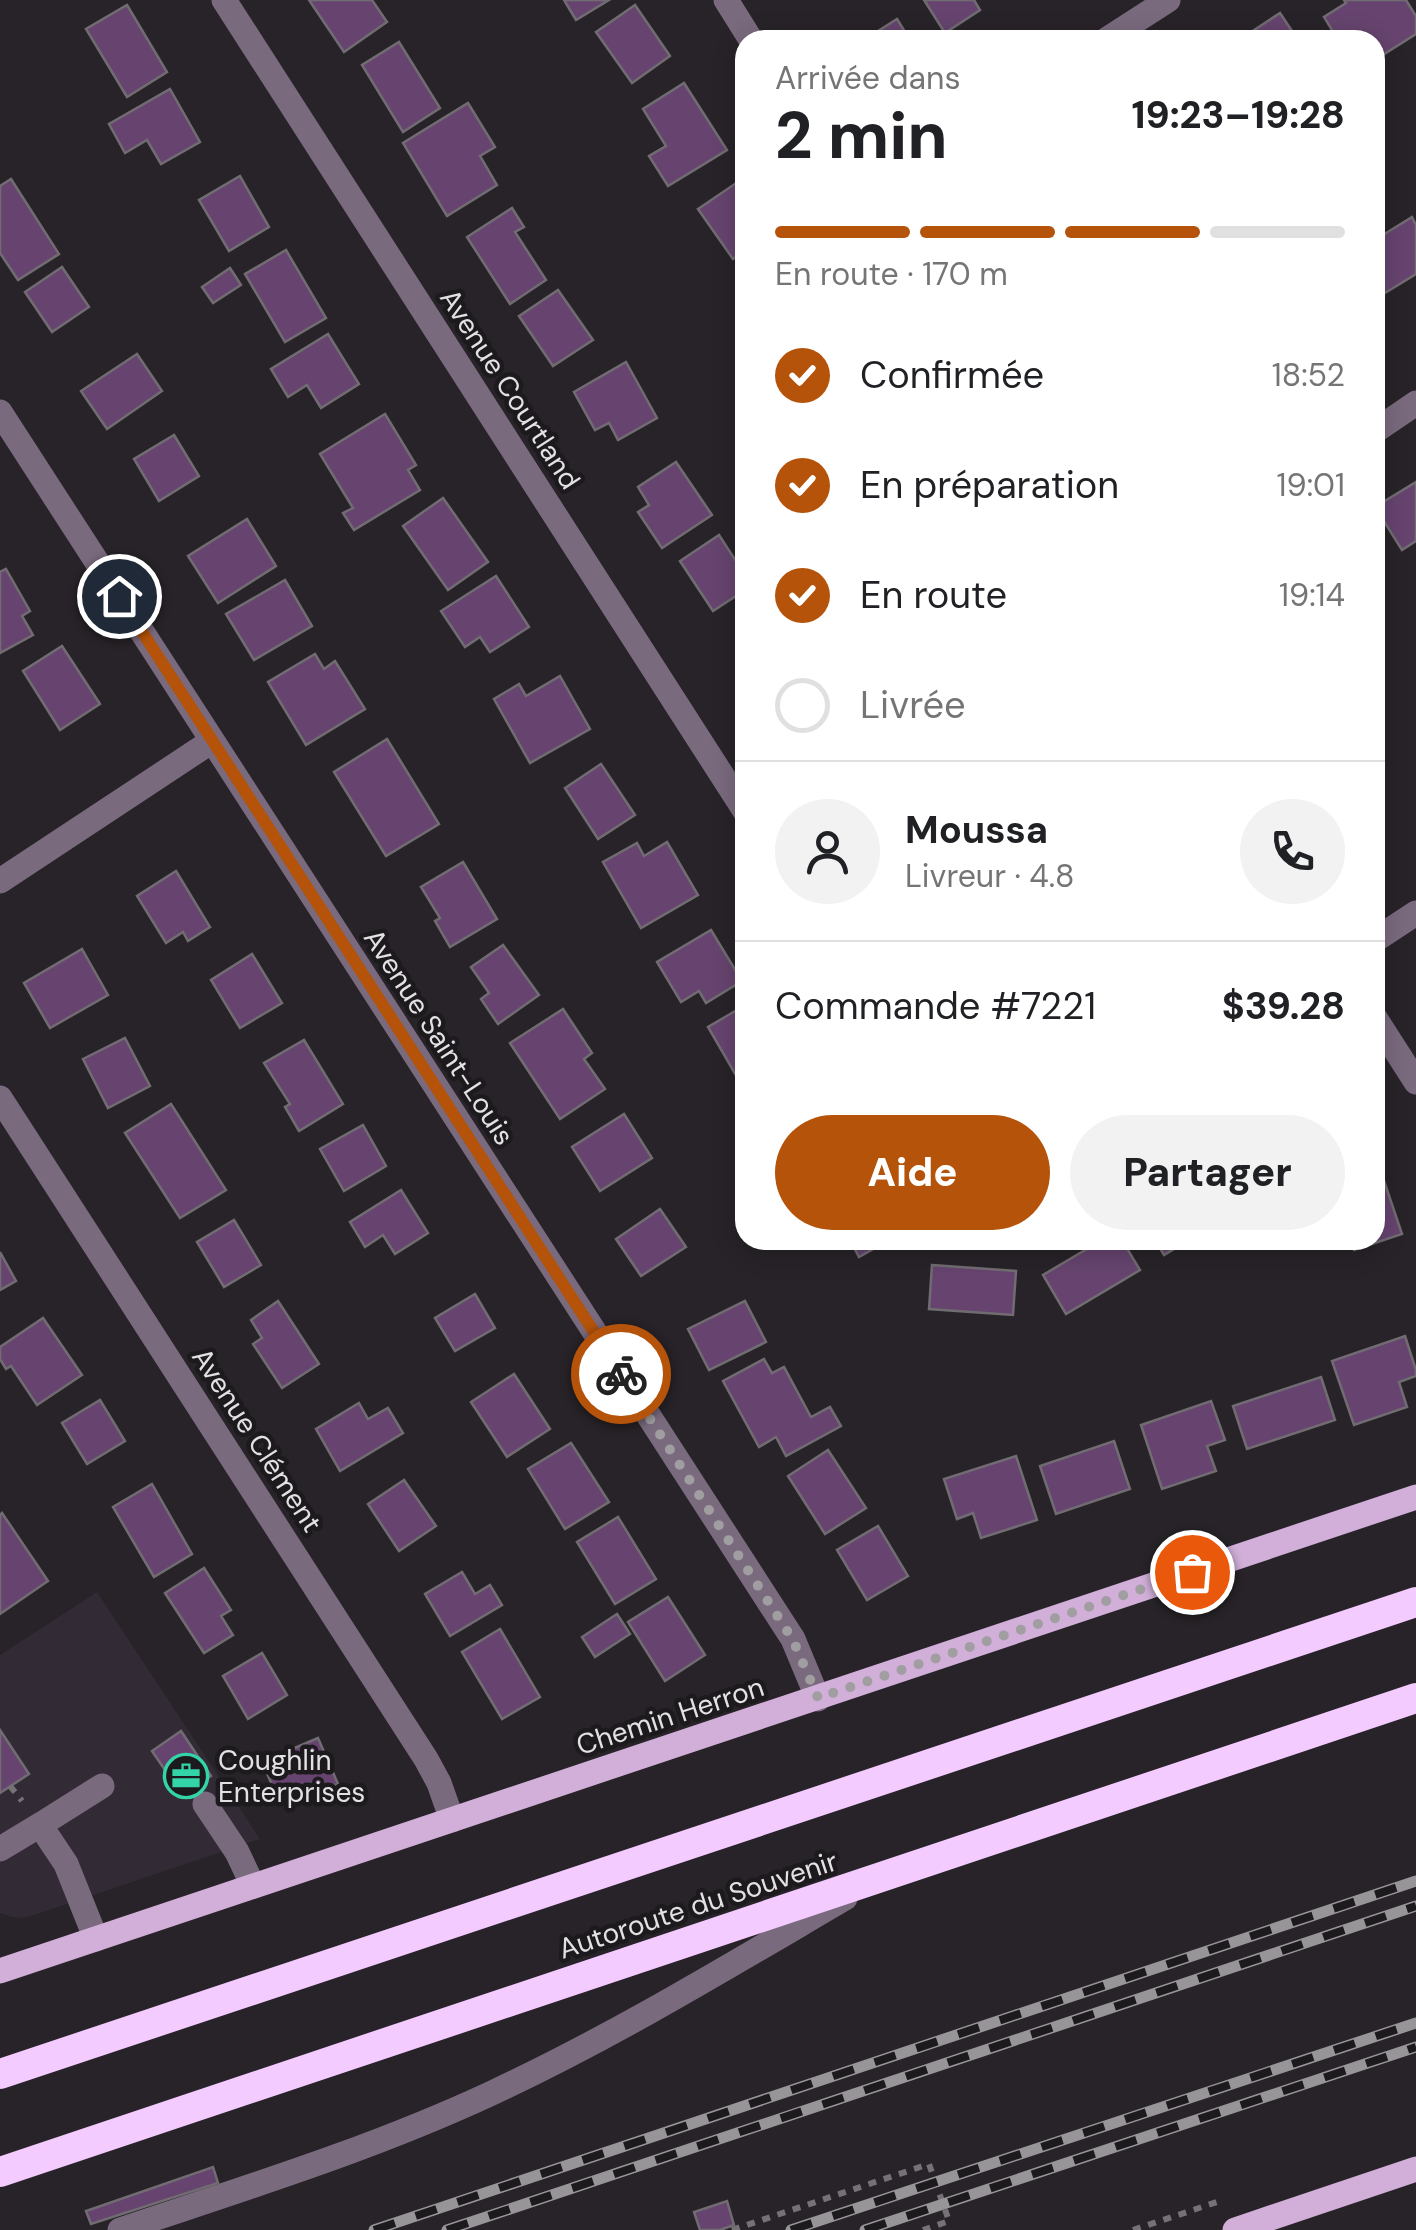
<!DOCTYPE html>
<html lang="fr">
<head>
<meta charset="utf-8">
<style>
  :root { --surface:#fff; --page:#f2f2f2; --text:#202124; --muted:#757577; --line:#e0e0e0; --accent:#b45309 }
  body { margin:0; font-family:"DM Sans",sans-serif; background:var(--page); color:var(--text); height:100vh; display:flex; flex-direction:column; font-size:38px; white-space:nowrap }
  * { box-sizing:border-box; margin:0 }
  p { font-size:32px; color:var(--muted) }
  .icon { flex:none; width:55px; height:55px; fill:none; stroke:currentColor; stroke-width:2; stroke-linecap:round; stroke-linejoin:round }
  .map { position:relative; flex:1; overflow:hidden }
  .side { position:absolute; left:735px; top:30px; width:650px; height:1220px; display:flex; flex-direction:column; background:var(--surface); border-radius:30px; box-shadow:0 5px 25px #0003 }
  .side>* { flex:none }
  .pin { position:absolute; display:grid; place-items:center; width:85px; height:85px; color:#fff; margin:-42px; border:5px solid #fff; border-radius:50%; box-shadow:0 2px 10px #0007 }
  .courier { position:absolute; display:grid; place-items:center; width:100px; height:100px; margin:-50px; border:8px solid #b45309; border-radius:50%; background:#fff; color:#222; box-shadow:0 2px 12px #0007 }
  .head em { font-style:normal; font-weight:800 }
  .head div { display:flex; flex-direction:column-reverse }
  .head { display:flex; align-items:center; justify-content:space-between; height:170px; padding:0 40px }
  h1 { font-size:65px; font-weight:800; line-height:75px }
  .bar { display:grid; grid-template-columns:repeat(4,1fr); gap:15px 10px; align-content:center; height:120px; padding:0 40px }
  .bar i { height:12px; border-radius:8px; background:var(--line) }
  .bar .selected { background:var(--accent) }
  .bar p { grid-column:span 4 }
  .line { display:flex; align-items:center; gap:25px; padding:0 40px; border-top:2px solid var(--line) }
  .line div { flex:1 }
  .round { display:grid; place-items:center; flex:none; width:105px; height:105px; border-radius:52px; background:var(--page) }
  ol { padding:0 40px; list-style:none }
  li { display:flex; align-items:center; gap:30px; height:110px }
  li p { margin-inline-start:auto }
  li .icon { padding:10px; border-radius:50%; background:var(--accent); color:#fff; stroke-width:4 }
  li:last-child { color:var(--muted) }
  li i { width:55px; height:55px; border:5px solid var(--line); border-radius:50% }
  .primary-button { display:flex; gap:20px; margin-top:auto; padding:20px 40px }
  .primary-button a { flex:1; height:115px; border-radius:60px; background:var(--accent); color:#fff; font-size:40px; font-weight:800; line-height:115px; text-align:center }
  .primary-button a+a { background:var(--page); color:var(--text) }
  .map>svg:first-child { display:block }
  .built { fill:#322a34 }
  .building { fill:#66446f; stroke:#716c72; stroke-width:2.5 }
  .lines { fill:none; stroke-linecap:round; stroke-linejoin:round }
  .path { stroke:#757276; stroke-width:6; stroke-dasharray:8 8; stroke-linecap:butt }
  .minor { stroke:#7a6a7e; stroke-width:25 }
  .major { stroke:#d1afd9; stroke-width:25 }
  .highway { stroke:#f3cbfe; stroke-width:30 }
  .rail-casing { stroke:#989599; stroke-width:11 }
  .rail { stroke:#1d1a1e; stroke-width:8; stroke-dasharray:22; stroke-linecap:butt }
  .done { stroke:#a19ea2; stroke-width:10; stroke-dasharray:0 18 }
  .route { stroke:#b45309; stroke-width:12 }
  .labels { text-anchor:middle; dominant-baseline:central; stroke-width:9; stroke-linejoin:round; paint-order:stroke }
  .street-label { font-size:28px; fill:#e3e1e4; stroke:#1d1a1e }
  .poi-label { font-size:28px; fill:#e3e1e4; stroke:#1d1a1e; text-anchor:start }
</style>
</head>
<body>
<div class="map">
<svg width="1416" height="2230" viewBox="0 0 1416 2230">
  <rect width="100%" height="100%" fill="#272328"/>
  <polygon class="built" points="97,1592 260,1839 40,1913 23,1918 12,1917 0,1913 0,1655"/>
  <g class="building">
    <polygon points="309,0 372,0 387,22 344,52"/>
    <polygon points="564,0 609,0 576,20"/>
    <polygon points="924,0 974,0 980,10 945,33"/>
    <polygon points="1344,0 1406,0 1416,16 1416,34 1381,56 1375,48 1375,40 1338,40 1324,17 1346,3"/>
    <polygon points="127,5 167,72 127,97 86,29"/>
    <polygon points="635,5 670,56 632,83 596,32"/>
    <polygon points="1280,13 1298,40 1239,40"/>
    <polygon points="897,19 910,40 864,40"/>
    <polygon points="399,42 440,108 403,132 362,65"/>
    <polygon points="684,83 727,150 668,186 649,156 666,146 643,109"/>
    <polygon points="170,89 200,142 161,164 147,140 125,153 109,124"/>
    <polygon points="468,103 495,147 480,156 497,185 447,216 403,143"/>
    <polygon points="240,176 269,227 229,251 199,200"/>
    <polygon points="745,177 745,251 733,259 698,209"/>
    <polygon points="11,179 59,254 18,280 0,253 0,186"/>
    <polygon points="512,208 524,227 515,232 546,280 510,304 467,237"/>
    <polygon points="1412,217 1416,225 1416,274 1375,299 1375,240"/>
    <polygon points="286,250 326,318 285,342 245,274"/>
    <polygon points="62,267 89,307 52,332 25,292"/>
    <polygon points="230,268 241,285 213,303 202,287"/>
    <polygon points="558,290 593,340 553,366 519,316"/>
    <polygon points="328,334 359,384 321,408 307,385 288,397 271,369"/>
    <polygon points="137,354 162,391 107,429 81,391"/>
    <polygon points="626,362 657,418 618,440 609,423 595,430 574,392"/>
    <polygon points="385,414 416,465 408,470 420,490 354,530 343,513 353,508 320,454"/>
    <polygon points="174,435 199,476 159,501 134,459"/>
    <polygon points="676,462 712,515 662,548 638,512 649,505 638,487"/>
    <polygon points="1416,482 1416,541 1402,550 1375,507"/>
    <polygon points="443,498 488,562 448,590 403,526"/>
    <polygon points="247,519 276,566 218,603 188,556"/>
    <polygon points="719,535 745,575 745,590 713,611 680,561"/>
    <polygon points="6,569 30,611 22,616 33,635 0,653 0,572"/>
    <polygon points="496,576 529,627 490,652 480,637 465,647 441,611"/>
    <polygon points="285,580 312,626 254,660 226,614"/>
    <polygon points="62,646 100,704 60,730 23,671"/>
    <polygon points="315,654 324,669 335,661 365,709 306,745 268,682"/>
    <polygon points="560,676 590,729 530,763 494,699 519,684 526,696"/>
    <polygon points="387,739 439,824 386,856 334,772"/>
    <polygon points="601,764 635,815 598,839 565,788"/>
    <polygon points="667,842 698,895 641,928 603,862 637,843 644,856"/>
    <polygon points="463,862 497,919 450,947 435,921 440,918 421,887"/>
    <polygon points="176,871 210,927 188,941 183,932 166,943 137,896"/>
    <polygon points="711,930 742,981 706,1003 699,991 681,1002 657,962"/>
    <polygon points="503,945 539,995 498,1024 481,999 489,993 471,967"/>
    <polygon points="82,949 108,995 50,1028 24,983"/>
    <polygon points="252,954 282,1003 240,1028 211,980"/>
    <polygon points="742,1007 745,1012 745,1091 708,1027"/>
    <polygon points="563,1009 592,1053 584,1059 605,1089 560,1119 510,1043"/>
    <polygon points="125,1038 150,1086 108,1108 83,1059"/>
    <polygon points="304,1040 343,1104 299,1131 285,1107 290,1104 264,1063"/>
    <polygon points="171,1104 226,1190 180,1218 125,1133"/>
    <polygon points="624,1114 652,1158 600,1191 572,1147"/>
    <polygon points="363,1125 386,1166 344,1191 320,1149"/>
    <polygon points="1377,1160 1402,1234 1354,1250 1350,1240 1375,1240 1375,1161"/>
    <polygon points="401,1190 428,1233 395,1254 383,1235 365,1247 350,1222"/>
    <polygon points="660,1209 686,1247 641,1276 616,1239"/>
    <polygon points="234,1220 261,1265 224,1287 197,1242"/>
    <polygon points="850,1240 889,1240 859,1257"/>
    <polygon points="1102,1240 1122,1240 1140,1270 1066,1314 1043,1275"/>
    <polygon points="1155,1240 1189,1240 1164,1255"/>
    <polygon points="0,1252 16,1281 0,1290"/>
    <polygon points="932,1265 1016,1271 1013,1315 929,1309"/>
    <polygon points="475,1294 495,1328 455,1351 435,1318"/>
    <polygon points="278,1301 319,1364 282,1388 253,1344 262,1338 251,1320"/>
    <polygon points="745,1301 766,1342 709,1370 688,1329"/>
    <polygon points="43,1318 82,1375 37,1405 11,1366 6,1369 0,1359 0,1347"/>
    <polygon points="1405,1336 1416,1370 1416,1376 1399,1382 1407,1407 1354,1425 1332,1361"/>
    <polygon points="764,1359 772,1373 784,1367 811,1417 830,1407 841,1426 786,1456 776,1437 759,1447 723,1381"/>
    <polygon points="514,1374 550,1429 507,1457 471,1402"/>
    <polygon points="1321,1377 1335,1420 1247,1449 1233,1406"/>
    <polygon points="100,1400 125,1441 87,1464 62,1423"/>
    <polygon points="1211,1401 1225,1440 1207,1446 1216,1471 1162,1489 1141,1425"/>
    <polygon points="359,1403 368,1419 388,1408 403,1433 340,1471 316,1429"/>
    <polygon points="1114,1441 1130,1489 1056,1514 1040,1466"/>
    <polygon points="571,1443 609,1502 565,1529 528,1469"/>
    <polygon points="828,1450 866,1508 825,1534 788,1476"/>
    <polygon points="1016,1456 1037,1520 981,1538 973,1513 957,1519 944,1479"/>
    <polygon points="404,1480 436,1526 399,1551 368,1504"/>
    <polygon points="152,1484 192,1554 154,1577 113,1507"/>
    <polygon points="2,1513 48,1581 0,1614 0,1515"/>
    <polygon points="618,1517 656,1579 615,1604 577,1542"/>
    <polygon points="878,1526 908,1576 867,1600 837,1550"/>
    <polygon points="204,1568 231,1610 221,1616 233,1635 204,1653 165,1593"/>
    <polygon points="462,1572 475,1594 490,1585 502,1605 450,1636 425,1594"/>
    <polygon points="668,1597 705,1655 665,1681 628,1622"/>
    <polygon points="617,1614 630,1634 595,1657 582,1637"/>
    <polygon points="500,1629 540,1697 502,1719 462,1652"/>
    <polygon points="262,1653 287,1695 248,1719 223,1676"/>
    <polygon points="0,1730 29,1774 0,1793"/>
    <polygon points="181,1731 211,1776 182,1795 152,1751"/>
    <polygon points="318,1738 338,1784 301,1800 295,1786 276,1794 262,1762"/>
    <polygon points="213,2167 218,2183 91,2224 86,2211"/>
    <polygon points="727,2201 734,2225 720,2230 700,2230 694,2212"/>
  </g>
  <g class="lines">
    <g class="path">
      <polyline points="10,1786 22,1801"/>
      <polyline points="732,2230 929,2164 949,2221 923,2230"/>
      <polyline points="1133,2230 1220,2201"/>
    </g>
    <g class="minor">
      <polyline points="224,0 745,811"/>
      <polyline points="726,0 751,40"/>
      <polyline points="1106,40 1168,0"/>
      <polyline points="0,412 793,1639 818,1699"/>
      <polyline points="1375,431 1416,403"/>
      <polyline points="0,881 212,741"/>
      <polyline points="1375,940 1416,913"/>
      <polyline points="1375,1018 1416,1082"/>
      <polyline points="0,1098 426,1759 439,1783 452,1820"/>
      <polyline points="205,1804 237,1852 253,1886"/>
      <polyline points="40,1825 102,1786"/>
      <polyline points="0,1849 40,1825 66,1864 96,1939"/>
      <path d="M 120,2230 C 245,2188 372,2149 492,2093 C 614,2036 729,1966 845,1898"/>
    </g>
    <g class="major">
      <polyline points="0,1971 1416,1497"/>
      <polyline points="1235,2230 1416,2169"/>
    </g>
    <g class="highway">
      <polyline points="0,2074 1416,1602"/>
      <polyline points="0,2172 1416,1698"/>
    </g>
    <defs>
      <g id="rail">
        <polyline points="374,2230 1416,1881"/>
        <polyline points="447,2230 1416,1906"/>
        <polyline points="791,2230 1416,2023"/>
        <polyline points="865,2230 1416,2047"/>
      </g>
    </defs>
    <use href="#rail" class="rail-casing"/>
    <use href="#rail" class="rail"/>
  </g>
  <g class="lines">
    <polyline class="done" points="621,1374 793,1640 818,1698 1192,1572"/>
    <polyline class="route" points="119,596 621,1374"/>
  </g>
  <defs>
    <symbol id="office-ring" viewBox="-11 -11 22 22"><circle r="9.5" fill="#1d1a1e" stroke="#33d4a8" stroke-width="1.5"/><path d="M-6-3h4V-5.5h4V-3h4V5H-6ZM-1-4.5V-3h2v-1.5ZM-6 0V1H6V0Z" fill="#33d4a8"/></symbol>
  </defs>
  <g fill-rule="evenodd">
    <use href="#office-ring" x="161" y="1751" width="50" height="50"/>
  </g>
  <g class="labels">
    <g class="street-label">
      <text transform="translate(510 389) rotate(57)">Avenue Courtland</text>
      <text transform="translate(439 1037) rotate(57)">Avenue Saint-Louis</text>
      <text transform="translate(257 1440) rotate(57)">Avenue Clément</text>
      <text transform="translate(670 1716) rotate(-18)">Chemin Herron</text>
      <text transform="translate(698 1905) rotate(-18)">Autoroute du Souvenir</text>
    </g>
    <g class="poi-label">
      <text x="218" y="1760">Coughlin<tspan x="218" dy="32">Enterprises</tspan></text>
    </g>
  </g>
</svg>
<div class="pin" style="left:1192px;top:1572px;background:#ea580c"><svg class="icon" aria-label="bag" viewBox="0 0 24 24"><path d="M5 8h14l-1 12H6zM9 8a3 3 0 0 1 6 0"/></svg></div>
<div class="pin" style="left:119px;top:596px;background:#1f2937"><svg class="icon" aria-label="home" viewBox="0 0 24 24"><path d="M3 11l9-7 9 7M6 9v11h12V9"/></svg></div>
<div class="courier" style="left:621px;top:1374px"><svg class="icon" aria-label="bike" viewBox="0 0 24 24"><circle cx="6" cy="16" r="4"/><circle cx="18" cy="16" r="4"/><path d="M6 16l4-8h5l3 8M10 8l3 8H6M13 5h3"/></svg></div>
<section class="side">
<div class="head"><div><h1>2 min</h1><p>Arrivée dans</p></div><em>19:23–19:28</em></div>
<div class="bar"><i class="selected"></i><i class="selected"></i><i class="selected"></i><i></i><p>En route · 170 m</p></div>
<ol>
<li><svg class="icon" aria-label="check" viewBox="0 0 24 24"><path d="M5 12l5 5 9-10"/></svg>Confirmée<p>18:52</p></li>
<li><svg class="icon" aria-label="check" viewBox="0 0 24 24"><path d="M5 12l5 5 9-10"/></svg>En préparation<p>19:01</p></li>
<li><svg class="icon" aria-label="check" viewBox="0 0 24 24"><path d="M5 12l5 5 9-10"/></svg>En route<p>19:14</p></li>
<li><i></i>Livrée</li>
</ol>
<div class="line" style="height:180px"><a class="round"><svg class="icon" aria-label="person" viewBox="0 0 24 24"><circle cx="12" cy="8" r="4"/><path d="M4 21q1-7 8-7t8 7"/></svg></a><div><b>Moussa</b><p>Livreur · 4.8</p></div><a class="round"><svg class="icon" aria-label="phone" viewBox="0 0 24 24"><path d="M5 4h4l2 5-3 2q2 4 5 5l2-3 5 2v4C11 20 4 13 5 4z"/></svg></a></div>
<div class="line" style="height:130px"><div>Commande #7221</div><b>$39.28</b></div>
<div class="primary-button"><a>Aide</a><a>Partager</a></div>
</section>
</div>
</body>
</html>
